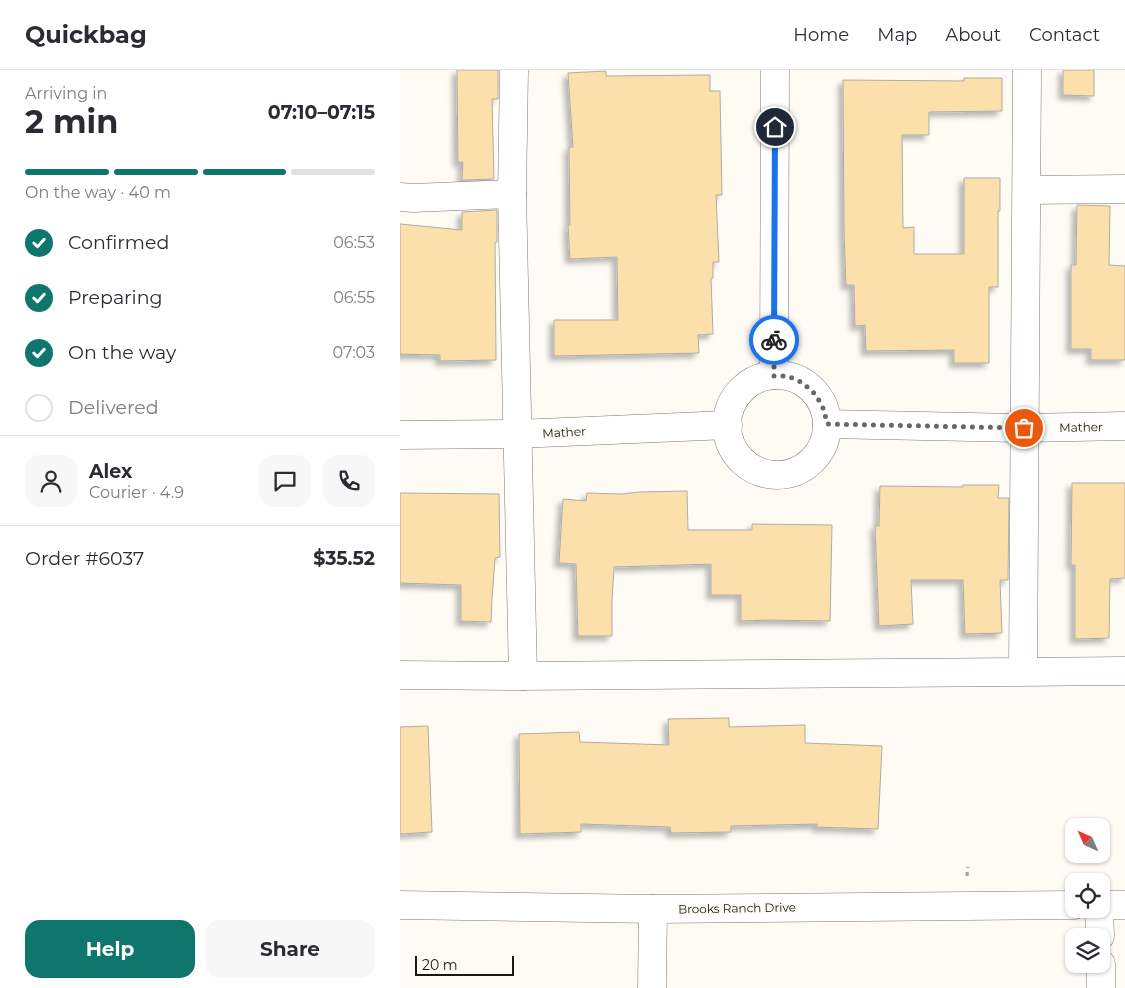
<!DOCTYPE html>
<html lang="en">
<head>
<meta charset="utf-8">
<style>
  :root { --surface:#fff; --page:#f7f7f7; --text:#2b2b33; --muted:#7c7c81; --line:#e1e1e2; --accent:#0f766e }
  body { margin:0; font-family:Montserrat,sans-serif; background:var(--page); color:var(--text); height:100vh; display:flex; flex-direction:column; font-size:19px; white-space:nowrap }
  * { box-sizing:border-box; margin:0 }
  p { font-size:16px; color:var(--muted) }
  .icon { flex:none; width:28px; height:28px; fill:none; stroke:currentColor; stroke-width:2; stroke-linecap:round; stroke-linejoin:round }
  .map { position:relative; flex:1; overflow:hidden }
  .panel { display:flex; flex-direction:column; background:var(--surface); width:400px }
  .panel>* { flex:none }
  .needle { width:32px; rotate:315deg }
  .tools { position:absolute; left:665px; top:748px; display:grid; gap:10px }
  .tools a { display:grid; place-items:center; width:45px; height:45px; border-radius:10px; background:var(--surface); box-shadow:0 1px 4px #0004; font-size:25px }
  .scale { position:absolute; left:15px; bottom:12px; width:99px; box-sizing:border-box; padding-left:5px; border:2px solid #191815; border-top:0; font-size:14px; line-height:18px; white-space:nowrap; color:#191815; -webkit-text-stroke:4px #fefbf5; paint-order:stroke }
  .pin { position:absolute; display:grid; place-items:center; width:42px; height:42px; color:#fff; margin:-21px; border:2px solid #fff; border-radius:50%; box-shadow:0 1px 5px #0007 }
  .courier { position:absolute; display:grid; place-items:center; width:50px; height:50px; margin:-25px; border:4px solid #1a73e8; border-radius:50%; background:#fff; color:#222; box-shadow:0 1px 6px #0007 }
  .headline em { font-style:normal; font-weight:700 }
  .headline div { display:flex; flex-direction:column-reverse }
  .headline { display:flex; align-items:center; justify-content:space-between; height:85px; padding:0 25px }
  h1 { font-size:32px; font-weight:700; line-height:38px }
  .bar { display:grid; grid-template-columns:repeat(4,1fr); gap:8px 5px; align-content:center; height:60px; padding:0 25px }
  .bar i { height:6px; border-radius:4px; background:var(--line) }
  .bar .selected { background:var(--accent) }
  .bar p { grid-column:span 4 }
  .line { display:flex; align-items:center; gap:12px; padding:0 25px; border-top:1px solid var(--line) }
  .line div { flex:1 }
  .round { display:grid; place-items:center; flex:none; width:52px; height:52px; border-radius:15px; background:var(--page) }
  ol { padding:0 25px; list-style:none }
  li { display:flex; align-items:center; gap:15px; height:55px }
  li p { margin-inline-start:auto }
  li .icon { padding:5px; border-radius:50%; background:var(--accent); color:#fff; stroke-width:4 }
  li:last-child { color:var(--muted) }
  li i { width:28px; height:28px; border:2px solid var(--line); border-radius:50% }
  .action { display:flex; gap:10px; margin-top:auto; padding:10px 25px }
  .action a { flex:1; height:58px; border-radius:15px; background:var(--accent); color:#fff; font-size:20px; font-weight:700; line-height:58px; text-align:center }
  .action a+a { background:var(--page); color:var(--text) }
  header { display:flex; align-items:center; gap:30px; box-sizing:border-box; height:70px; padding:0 25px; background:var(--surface); border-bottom:1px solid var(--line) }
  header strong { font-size:24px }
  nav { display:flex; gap:28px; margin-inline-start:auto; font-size:18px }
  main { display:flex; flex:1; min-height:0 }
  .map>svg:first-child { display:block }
  .building { fill:#fce0ac; stroke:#b0aca5; filter:url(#shadow) }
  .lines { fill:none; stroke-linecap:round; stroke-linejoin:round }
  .minor-casing { stroke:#7c7972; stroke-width:29 }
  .path { stroke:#a2a09b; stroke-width:3; stroke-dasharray:4 4; stroke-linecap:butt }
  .minor { stroke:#fff; stroke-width:28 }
  .done { stroke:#696763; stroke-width:5; stroke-dasharray:0 9 }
  .route { stroke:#1a73e8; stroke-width:6 }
  .labels { text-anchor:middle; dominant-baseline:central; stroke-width:4.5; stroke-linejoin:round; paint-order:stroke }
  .street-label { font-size:12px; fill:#191815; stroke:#fefbf5 }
</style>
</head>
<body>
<header>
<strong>Quickbag</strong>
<nav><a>Home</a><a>Map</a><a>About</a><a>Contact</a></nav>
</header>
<main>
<section class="panel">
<div class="headline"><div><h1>2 min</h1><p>Arriving in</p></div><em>07:10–07:15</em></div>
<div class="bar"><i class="selected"></i><i class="selected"></i><i class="selected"></i><i></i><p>On the way · 40 m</p></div>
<ol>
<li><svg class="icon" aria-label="check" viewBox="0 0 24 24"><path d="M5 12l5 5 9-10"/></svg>Confirmed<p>06:53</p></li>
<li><svg class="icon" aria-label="check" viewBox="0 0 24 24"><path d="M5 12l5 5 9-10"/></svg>Preparing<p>06:55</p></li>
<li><svg class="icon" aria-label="check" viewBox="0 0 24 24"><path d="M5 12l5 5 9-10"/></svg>On the way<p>07:03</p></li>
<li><i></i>Delivered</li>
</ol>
<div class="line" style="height:90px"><a class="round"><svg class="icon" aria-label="person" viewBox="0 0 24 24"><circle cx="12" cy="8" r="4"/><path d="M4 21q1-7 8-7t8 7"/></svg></a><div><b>Alex</b><p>Courier · 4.9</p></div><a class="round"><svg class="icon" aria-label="chat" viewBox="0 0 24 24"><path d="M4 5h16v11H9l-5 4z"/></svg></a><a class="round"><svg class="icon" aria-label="phone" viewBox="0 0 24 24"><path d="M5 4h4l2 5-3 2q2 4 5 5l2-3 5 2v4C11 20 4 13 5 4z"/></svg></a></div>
<div class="line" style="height:65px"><div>Order #6037</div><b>$35.52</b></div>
<div class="action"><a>Help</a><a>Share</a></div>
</section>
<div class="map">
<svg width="725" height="918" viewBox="0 0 725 918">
  <defs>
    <filter id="shadow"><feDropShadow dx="-4.5" dy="4.5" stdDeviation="2.5" flood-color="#0004"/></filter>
  </defs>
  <rect width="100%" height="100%" fill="#fefbf5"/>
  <g class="building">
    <polygon points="57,0 98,0 98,29 92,29 94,109 62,110 63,92 58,92"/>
    <polygon points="663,0 694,0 694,26 663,25"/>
    <polygon points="206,1 206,6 310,5 310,21 320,21 322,125 316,125 319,192 313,192 313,208 311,208 313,264 298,265 299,283 154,286 154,250 218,250 217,187 170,189 168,155 170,155 169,77 173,77 168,3"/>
    <polygon points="564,8 602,8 602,41 529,42 529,65 502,65 503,158 514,157 514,184 564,184 564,108 600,108 600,141 598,141 598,217 589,217 589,293 554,293 554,280 466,281 465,255 455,256 454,215 446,215 444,160 443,10 564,11"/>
    <polygon points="677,135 710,136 709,195 725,196 725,290 691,290 691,279 671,279 671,195 676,195"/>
    <polygon points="97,140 97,172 95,172 96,290 40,291 40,285 0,284 0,154 62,160 62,142"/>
    <polygon points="672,413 725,413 725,508 710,509 709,568 675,569 675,495 671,495"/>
    <polygon points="563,415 599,415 598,428 609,428 608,510 600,510 602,563 565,564 563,510 511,510 513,554 479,556 475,456 479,456 480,416 563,417"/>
    <polygon points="287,421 288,460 352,460 352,454 432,455 430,551 368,550 341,551 341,525 311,525 311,494 214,497 212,530 212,566 178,566 176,494 159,493 163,429 186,431 187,423 222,424 239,422"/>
    <polygon points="0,423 99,424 100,487 95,488 92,528 91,552 61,551 61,515 0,513"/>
    <polygon points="329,648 329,657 405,655 405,673 482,676 478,759 417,757 417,754 331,756 331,762 271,763 270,757 181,754 181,762 120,764 119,664 179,662 180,672 269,675 268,649"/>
    <polygon points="28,656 32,762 0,764 0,657"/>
  </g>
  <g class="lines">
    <defs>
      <g id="minor">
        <polyline points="114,0 112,124 123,606"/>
        <polyline points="627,120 725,119"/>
        <polyline points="0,127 13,128 112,124"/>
        <polyline points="374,305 375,0"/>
        <circle cx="377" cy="355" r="50"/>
        <polyline points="427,354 624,358 725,356"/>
        <polyline points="0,365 117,364 328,355"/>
        <polyline points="623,601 627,2"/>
        <polyline points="0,605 123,606 725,601"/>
        <polyline points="0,835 253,839 674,835"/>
        <polyline points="701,835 725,835"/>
        <polyline points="699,839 700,866"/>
        <polyline points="701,894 701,918"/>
        <polyline points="252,918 253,839"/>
      </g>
    </defs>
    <use href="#minor" class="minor-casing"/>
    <polyline class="path" points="567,806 568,797"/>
    <use href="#minor" class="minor"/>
  </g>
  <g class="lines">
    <polyline class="done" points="374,270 374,306 388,306 403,313 416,325 424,340 427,354 624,358"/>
    <polyline class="route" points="374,270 375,57"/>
  </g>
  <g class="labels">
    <g class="street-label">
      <text transform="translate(681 357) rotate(-1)">Mather</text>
      <text transform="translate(164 362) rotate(-3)">Mather</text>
      <text transform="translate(337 838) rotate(-1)">Brooks Ranch Drive</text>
    </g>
  </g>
</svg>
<div class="tools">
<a><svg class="needle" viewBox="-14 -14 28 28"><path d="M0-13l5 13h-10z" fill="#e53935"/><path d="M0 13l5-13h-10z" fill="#7c7c81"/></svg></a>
<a><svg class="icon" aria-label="locate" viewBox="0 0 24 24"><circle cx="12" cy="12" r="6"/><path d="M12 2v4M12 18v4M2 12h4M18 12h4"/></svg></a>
<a><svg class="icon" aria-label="layers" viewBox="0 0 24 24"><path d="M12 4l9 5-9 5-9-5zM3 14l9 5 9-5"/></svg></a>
</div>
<div class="scale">20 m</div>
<div class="pin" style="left:624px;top:358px;background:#ea580c"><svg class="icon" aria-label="bag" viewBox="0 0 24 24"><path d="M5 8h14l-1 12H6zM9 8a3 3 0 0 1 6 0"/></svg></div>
<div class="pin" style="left:375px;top:57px;background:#1f2937"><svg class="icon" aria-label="home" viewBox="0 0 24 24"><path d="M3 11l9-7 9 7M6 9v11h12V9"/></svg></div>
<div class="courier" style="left:374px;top:270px"><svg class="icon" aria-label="bike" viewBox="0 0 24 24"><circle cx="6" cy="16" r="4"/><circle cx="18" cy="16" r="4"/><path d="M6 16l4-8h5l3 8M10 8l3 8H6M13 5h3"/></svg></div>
</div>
</main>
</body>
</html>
